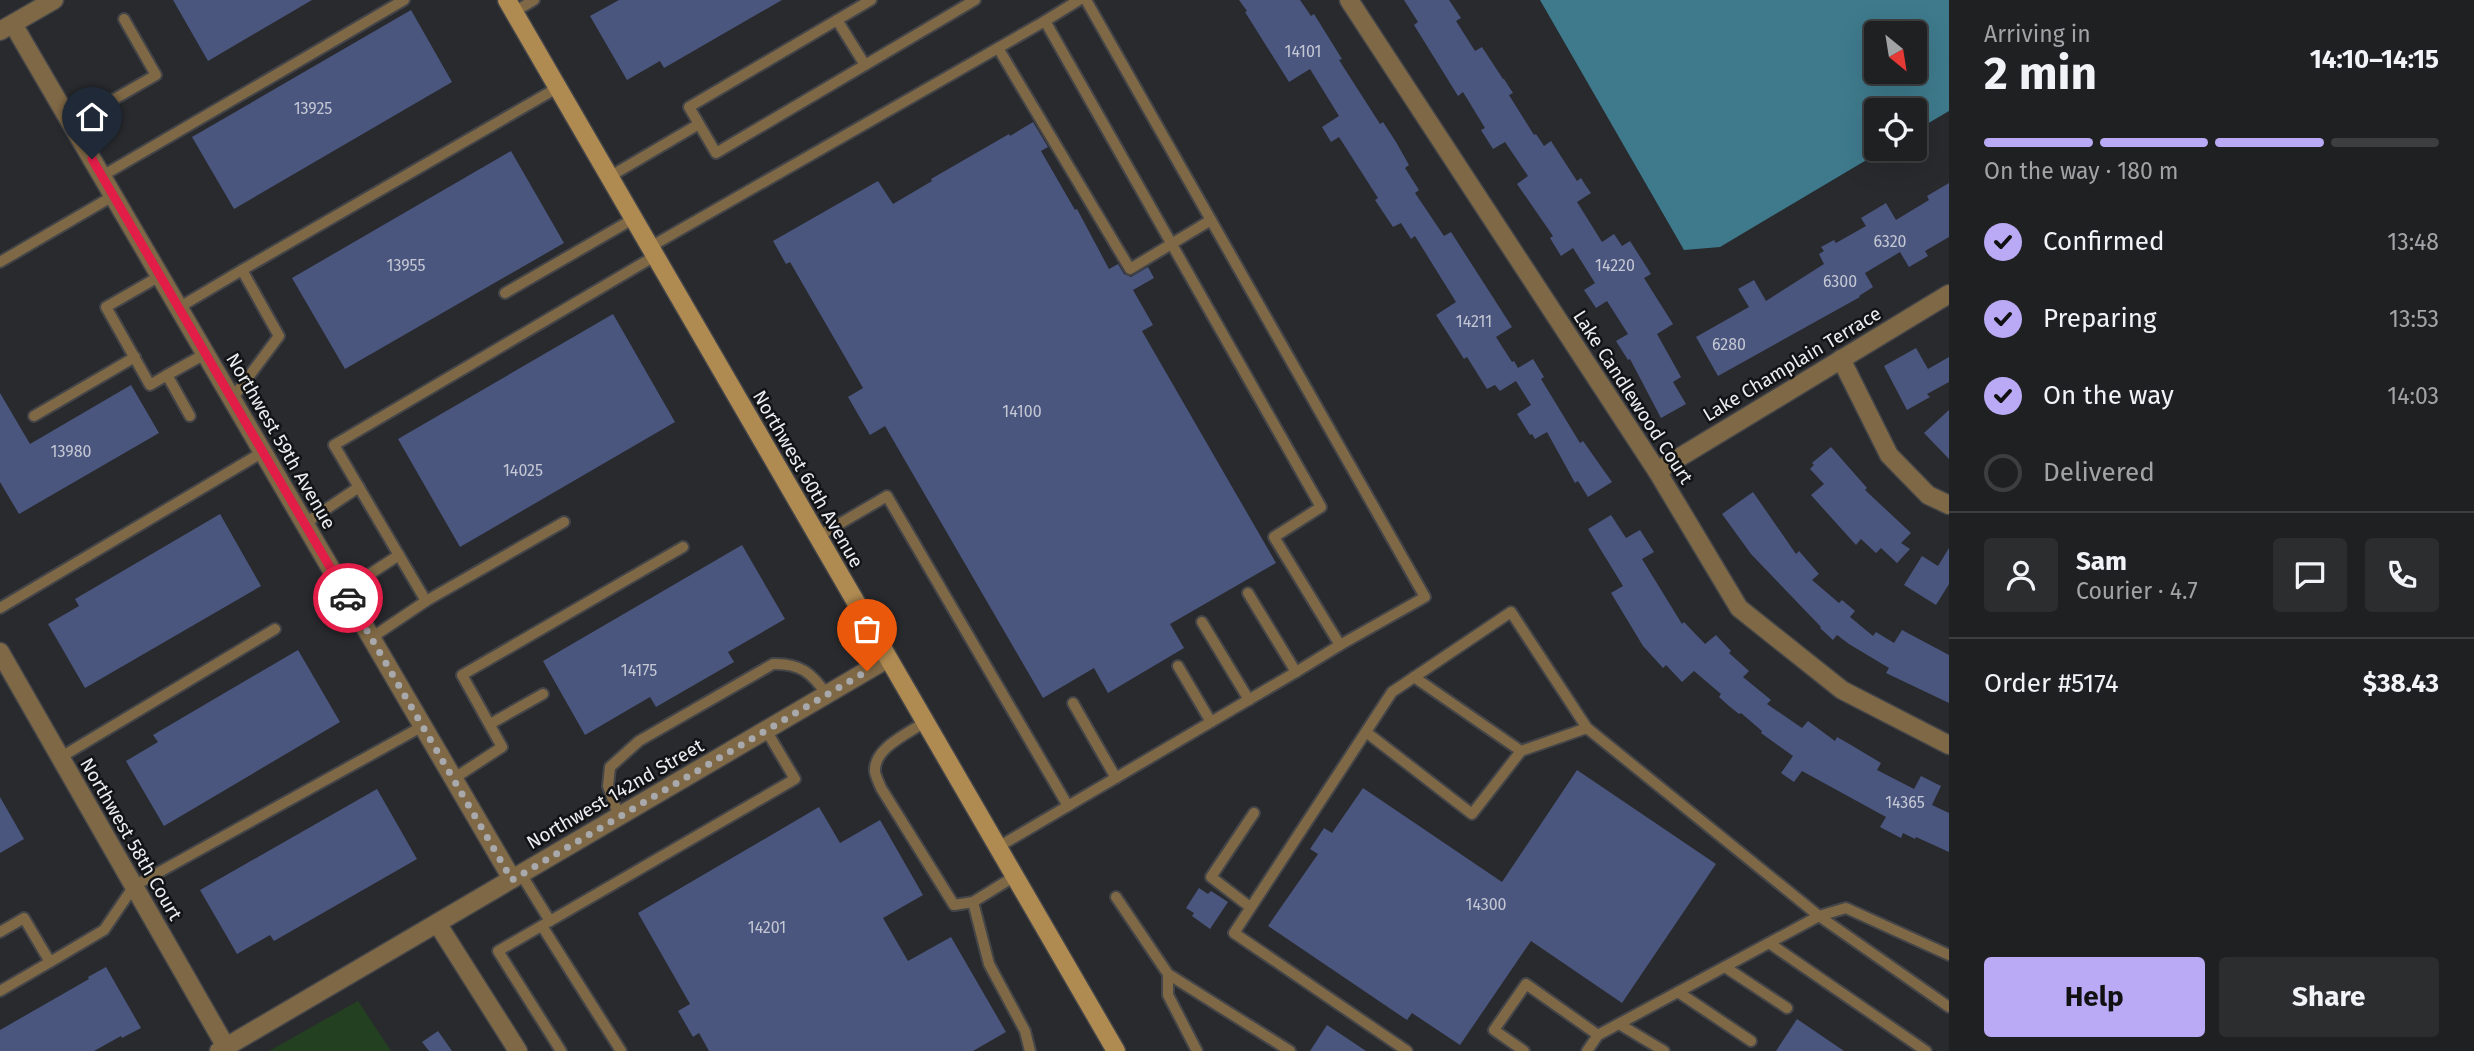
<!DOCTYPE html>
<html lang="en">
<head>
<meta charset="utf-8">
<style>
  :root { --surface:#1f2022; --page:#2c2d2f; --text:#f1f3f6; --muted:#a1a3a5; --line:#3c3e40; --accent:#baaaf6 }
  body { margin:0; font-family:"Fira Sans",sans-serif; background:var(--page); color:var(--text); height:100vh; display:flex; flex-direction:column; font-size:26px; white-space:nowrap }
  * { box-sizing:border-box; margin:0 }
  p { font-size:23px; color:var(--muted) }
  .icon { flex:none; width:38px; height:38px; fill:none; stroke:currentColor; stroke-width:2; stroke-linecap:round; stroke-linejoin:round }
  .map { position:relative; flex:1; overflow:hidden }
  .details { display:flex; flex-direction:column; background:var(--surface); width:525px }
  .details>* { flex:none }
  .needle { width:46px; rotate:150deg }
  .buttons { position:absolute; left:1864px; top:21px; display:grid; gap:14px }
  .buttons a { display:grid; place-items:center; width:63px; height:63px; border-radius:7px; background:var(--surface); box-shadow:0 7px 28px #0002,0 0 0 2px var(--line); font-size:35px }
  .pin { position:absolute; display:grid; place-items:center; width:60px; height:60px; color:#fff; margin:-72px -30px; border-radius:50% 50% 50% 0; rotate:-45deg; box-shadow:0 0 7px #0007 }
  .pin .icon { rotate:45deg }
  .courier { position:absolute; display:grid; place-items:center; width:70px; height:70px; margin:-35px; border:5px solid #e11d48; border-radius:50%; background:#fff; color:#222; box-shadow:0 2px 9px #0007 }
  .headline em { font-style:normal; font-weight:700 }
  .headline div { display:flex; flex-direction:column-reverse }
  .headline { display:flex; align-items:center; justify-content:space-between; height:119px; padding:0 35px }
  h1 { font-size:46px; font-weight:700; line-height:52px }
  .bar { display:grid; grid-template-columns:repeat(4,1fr); gap:10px 7px; align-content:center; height:84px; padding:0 35px }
  .bar i { height:9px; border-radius:5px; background:var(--line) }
  .bar .current { background:var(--accent) }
  .bar p { grid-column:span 4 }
  .line { display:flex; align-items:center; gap:18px; padding:0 35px; border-top:2px solid var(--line) }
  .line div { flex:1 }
  .round { display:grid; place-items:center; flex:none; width:74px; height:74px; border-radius:7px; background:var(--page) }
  ol { padding:0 35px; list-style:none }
  li { display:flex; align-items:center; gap:21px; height:77px }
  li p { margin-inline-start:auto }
  li .icon { padding:7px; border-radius:50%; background:var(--accent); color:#111; stroke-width:4 }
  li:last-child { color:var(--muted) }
  li i { width:38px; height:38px; border:4px solid var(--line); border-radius:50% }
  .primary-button { display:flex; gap:14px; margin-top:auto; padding:14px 35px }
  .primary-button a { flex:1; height:80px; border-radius:7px; background:var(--accent); color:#111; font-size:28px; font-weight:700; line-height:80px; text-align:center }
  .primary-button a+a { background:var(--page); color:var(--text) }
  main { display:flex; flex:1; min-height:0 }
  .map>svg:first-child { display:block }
  .green { fill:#234021 }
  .water { fill:#3e7a8c; fill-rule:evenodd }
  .building { fill:#4a567e }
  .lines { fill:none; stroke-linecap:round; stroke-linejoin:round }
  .lane-casing { stroke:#444549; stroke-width:14 }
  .street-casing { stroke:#444549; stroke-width:21 }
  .secondary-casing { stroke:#444549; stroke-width:21 }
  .lane { stroke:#7f6845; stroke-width:10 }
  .street { stroke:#7f6845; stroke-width:18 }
  .secondary { stroke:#af8a51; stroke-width:18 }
  .done { stroke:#a8a9ac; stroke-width:7; stroke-dasharray:0 12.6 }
  .route { stroke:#e11d48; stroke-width:9 }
  .labels { text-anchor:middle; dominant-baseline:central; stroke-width:5; stroke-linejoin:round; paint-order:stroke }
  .number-label { font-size:16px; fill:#c4c7d4 }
  .street-label { font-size:19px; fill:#ecedf0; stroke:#121315 }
</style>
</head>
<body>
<main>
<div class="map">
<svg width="1949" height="1051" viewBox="0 0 1949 1051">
  <rect width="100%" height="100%" fill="#292a2e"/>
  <polygon class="green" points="358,1001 391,1051 269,1051"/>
  <path class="water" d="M 1540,0 L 1949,0 L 1949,111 L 1915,131 L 1914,110 L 1876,110 L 1876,149 L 1885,149 L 1720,247 L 1684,250 ZM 1876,33 L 1914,33 L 1914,72 L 1876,72 Z"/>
  <g class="building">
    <polygon points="173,0 312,0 208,61"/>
    <polygon points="619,0 782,0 664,68 660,61 627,80 590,16"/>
    <polygon points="1239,0 1300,0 1311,16 1314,14 1342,59 1339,60 1380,124 1383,122 1396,142 1409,165 1405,168 1419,190 1415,193 1444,236 1451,232 1512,327 1496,337 1512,362 1514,361 1518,368 1533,359 1544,377 1541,379 1580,443 1583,441 1612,482 1588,497 1578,481 1575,483 1547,432 1535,439 1532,434 1530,435 1517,414 1531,405 1516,381 1500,391 1495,385 1487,389 1467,357 1464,359 1436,315 1456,302 1415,236 1411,239 1401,223 1393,227 1375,200 1378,198 1339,137 1331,142 1322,127 1339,116 1310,69 1289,82 1245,12 1247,11"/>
    <polygon points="1404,0 1449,0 1461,18 1456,21 1475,51 1482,47 1503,79 1504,79 1513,93 1509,95 1534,135 1536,134 1544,146 1551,141 1577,181 1581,178 1586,186 1591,193 1577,202 1602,242 1614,234 1622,246 1630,241 1651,274 1644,278 1673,324 1657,334 1681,377 1673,382 1686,404 1661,418 1630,359 1628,360 1616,341 1628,334 1607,301 1596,308 1584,290 1595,283 1573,248 1561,256 1550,238 1553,236 1517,184 1528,176 1505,142 1493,149 1481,130 1485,128 1463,92 1458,96 1414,25 1418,22"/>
    <polygon points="411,10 452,82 234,209 192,137"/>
    <polygon points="1033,122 1048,147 1041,151 1075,210 1077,209 1109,269 1118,264 1124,274 1131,277 1148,267 1154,278 1133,290 1153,325 1142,331 1276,563 1170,624 1184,648 1108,693 1094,668 1043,698 885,426 870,435 848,397 863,388 790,262 786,264 773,241 878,181 893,204 932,181 931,179 1009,134 1010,136"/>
    <polygon points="511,151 564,243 345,369 292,278"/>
    <polygon points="1949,183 1949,237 1925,251 1928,256 1909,267 1900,252 1865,273 1873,287 1859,296 1860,297 1718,376 1696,337 1749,307 1738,289 1754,280 1766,301 1824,264 1819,254 1824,251 1821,247 1834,240 1836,243 1866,226 1861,218 1886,203 1896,220 1929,200 1927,196"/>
    <polygon points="613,314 675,422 460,547 398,439"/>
    <polygon points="1916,348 1928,369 1949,357 1949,382 1927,394 1930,397 1907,410 1884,366"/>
    <polygon points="131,385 159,433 19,514 0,482 0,393 30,444"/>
    <polygon points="1949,410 1949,459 1924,433"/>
    <polygon points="1831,447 1867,488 1865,490 1911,533 1901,543 1910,549 1897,563 1881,548 1876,553 1861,539 1856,545 1811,495 1824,484 1810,469 1814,465 1812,463"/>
    <polygon points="1753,492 1796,554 1799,551 1819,574 1812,580 1839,603 1842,600 1855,611 1850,617 1873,636 1876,632 1894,643 1902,630 1949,655 1949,703 1886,673 1889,668 1849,644 1837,635 1833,640 1820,628 1821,627 1751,554 1722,514"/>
    <polygon points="220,514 261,586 85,688 48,624 79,606 75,599"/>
    <polygon points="1611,515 1626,538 1640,530 1654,552 1642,559 1682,624 1684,622 1705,644 1716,635 1731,651 1729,653 1749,671 1743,677 1771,700 1767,704 1802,728 1808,721 1835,741 1837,737 1851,745 1881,763 1877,770 1914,789 1921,776 1941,786 1932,805 1949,813 1949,852 1916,837 1915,839 1903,833 1901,838 1880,827 1886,817 1802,771 1794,782 1781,773 1793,756 1761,733 1762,731 1741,713 1739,714 1729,706 1719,697 1721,694 1694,671 1682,682 1666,665 1663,668 1643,646 1611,593 1623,586 1588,529"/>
    <polygon points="742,545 785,619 728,652 734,662 656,707 650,697 585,735 543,661"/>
    <polygon points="1949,548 1949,584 1936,605 1904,585 1922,556 1938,566"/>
    <polygon points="298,650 340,722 164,826 126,761 158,742 153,735"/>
    <polygon points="1577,770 1716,864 1622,1003 1531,941 1460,1045 1412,1013 1407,1020 1268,926 1318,854 1310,849 1324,828 1332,833 1363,788 1502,882"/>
    <polygon points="377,789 417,859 274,941 270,935 237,954 200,890"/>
    <polygon points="0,797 24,839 0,853"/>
    <polygon points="819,807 840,843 880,820 923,895 883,918 908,961 951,937 1006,1032 973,1051 709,1051 699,1033 693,1037 678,1011 690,1004 638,913"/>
    <polygon points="1199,888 1208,894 1211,891 1228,902 1210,929 1192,916 1194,913 1186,908"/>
    <polygon points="106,967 141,1028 122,1038 121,1036 94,1051 0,1051 0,1030 89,979 88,977"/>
    <polygon points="1797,1019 1844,1051 1776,1051"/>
    <polygon points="1327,1025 1366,1051 1310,1051"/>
    <polygon points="438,1031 452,1051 429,1051 422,1042"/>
  </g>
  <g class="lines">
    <defs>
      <g id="lane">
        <polyline points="871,0 689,107 716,153 975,0"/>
        <polyline points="1086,0 1425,597 1340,645"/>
        <polyline points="514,12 534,0"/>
        <polyline points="837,20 865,65"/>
        <polyline points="1045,21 1079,0"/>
        <polyline points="998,48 1130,269 1211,220"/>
        <polyline points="71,124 156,75 124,19"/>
        <polyline points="102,176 404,0"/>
        <polyline points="609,177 699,124"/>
        <polyline points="650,247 1045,21 1321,507 1274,537 1340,645 1296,672"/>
        <polyline points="0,262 113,196"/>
        <polyline points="160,276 106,307 150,385 167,375"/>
        <polyline points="505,293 633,219"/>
        <polyline points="178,308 242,270"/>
        <polyline points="232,399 279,336 242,270 557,88"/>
        <polyline points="34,416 135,357"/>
        <polyline points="190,416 167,375 205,354"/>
        <polyline points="564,522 426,601 334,445 655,256"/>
        <polyline points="304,524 359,487"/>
        <polyline points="817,537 887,496 1068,806"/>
        <polyline points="344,591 399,555"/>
        <polyline points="0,608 263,452"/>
        <polyline points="1202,622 1249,700"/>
        <polyline points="371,638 426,601"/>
        <polyline points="1178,666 1211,722"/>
        <polyline points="1414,677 1521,751 1587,728"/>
        <polyline points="1073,703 1116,778"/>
        <path d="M 925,722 C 909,733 873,748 875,772 C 876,777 879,783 881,788 L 954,905 L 973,902 L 1015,876"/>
        <polyline points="490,724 543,694"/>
        <polyline points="1366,732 1472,814 1521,751"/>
        <polyline points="61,757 275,629"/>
        <polyline points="453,779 502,747 462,675 683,547"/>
        <path d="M 619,817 L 608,786 L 610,767 L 639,741 L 773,664 C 800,663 812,673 827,695"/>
        <polyline points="998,847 1296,672 1248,593"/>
        <polyline points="521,874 550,921 795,779 766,730"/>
        <polyline points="1116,897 1168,974 1168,995 1197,1051"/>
        <polyline points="973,902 989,964 1025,1031 1030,1051"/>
        <polyline points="1250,907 1211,877 1254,813"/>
        <polyline points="550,921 498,951 561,1051"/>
        <polyline points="542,926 621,1051"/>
        <polyline points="0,932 24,918 50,962 0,991"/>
        <polyline points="1769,943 1926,1051"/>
        <polyline points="50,962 104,930 134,886 423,726"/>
        <polyline points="1725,967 1787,1008"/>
        <polyline points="1168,974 1290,1051"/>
        <polyline points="1678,992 1751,1041"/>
        <polyline points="1619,1024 1664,1051"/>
        <polyline points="1407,1051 1234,933 1392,692 1511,612 1587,728 1819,916 1949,1007"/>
        <polyline points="1524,1051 1494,1030 1526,984 1598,1035"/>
        <polyline points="1587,1051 1598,1035 1819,916 1846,908 1949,955"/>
      </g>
      <g id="street">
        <polyline points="1349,0 1657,471 1739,608 1842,690 1949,745"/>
        <polyline points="13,24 512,879"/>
        <polyline points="0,31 54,0"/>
        <polyline points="1841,359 1889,455 1928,495 1949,505"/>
        <polyline points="1657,471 1949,294"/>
        <polyline points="0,652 226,1047"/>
        <polyline points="437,923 518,1051"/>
        <polyline points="219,1051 887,659"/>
      </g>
      <polyline id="secondary" points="507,0 1116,1051"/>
    </defs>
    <use href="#lane" class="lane-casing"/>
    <use href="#street" class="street-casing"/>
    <use href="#secondary" class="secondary-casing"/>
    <use href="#lane" class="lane"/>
    <use href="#street" class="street"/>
    <use href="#secondary" class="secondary"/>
  </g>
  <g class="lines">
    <polyline class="done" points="348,598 512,880 867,671"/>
    <polyline class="route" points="92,159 348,598"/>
  </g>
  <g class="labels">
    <g class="number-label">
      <text x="1303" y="51">14101</text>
      <text x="313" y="108">13925</text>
      <text x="1890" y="241">6320</text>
      <text x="406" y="265">13955</text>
      <text x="1615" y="265">14220</text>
      <text x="1840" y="281">6300</text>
      <text x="1474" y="321">14211</text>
      <text x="1729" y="344">6280</text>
      <text x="1022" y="411">14100</text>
      <text x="71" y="451">13980</text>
      <text x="523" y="470">14025</text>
      <text x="639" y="670">14175</text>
      <text x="1905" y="802">14365</text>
      <text x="1486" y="904">14300</text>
      <text x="767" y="927">14201</text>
    </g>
    <g class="street-label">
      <text transform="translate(1792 364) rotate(-31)">Lake Champlain Terrace</text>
      <text transform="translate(1633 397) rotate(57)">Lake Candlewood Court</text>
      <text transform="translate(281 441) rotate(60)">Northwest 59th Avenue</text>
      <text transform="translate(808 479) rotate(60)">Northwest 60th Avenue</text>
      <text transform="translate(615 794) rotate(-30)">Northwest 142nd Street</text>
      <text transform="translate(131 839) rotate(60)">Northwest 58th Court</text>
    </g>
  </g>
</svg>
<div class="buttons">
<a><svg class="needle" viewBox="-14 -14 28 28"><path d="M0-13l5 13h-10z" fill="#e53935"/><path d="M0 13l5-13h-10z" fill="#a1a3a5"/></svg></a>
<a><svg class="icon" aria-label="locate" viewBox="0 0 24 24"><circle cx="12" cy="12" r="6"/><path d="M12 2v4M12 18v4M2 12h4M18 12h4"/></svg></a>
</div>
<div class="pin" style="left:867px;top:671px;background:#ea580c"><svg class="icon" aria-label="bag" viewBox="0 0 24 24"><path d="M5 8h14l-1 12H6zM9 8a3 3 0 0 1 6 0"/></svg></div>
<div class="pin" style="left:92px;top:159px;background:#1f2937"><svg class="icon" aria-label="home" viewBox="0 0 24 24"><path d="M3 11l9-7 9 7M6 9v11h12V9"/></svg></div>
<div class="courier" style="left:348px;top:598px"><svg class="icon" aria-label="car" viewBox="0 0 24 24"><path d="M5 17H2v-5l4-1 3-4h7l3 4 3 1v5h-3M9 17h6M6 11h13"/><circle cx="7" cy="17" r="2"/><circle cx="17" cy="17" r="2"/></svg></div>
</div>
<section class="details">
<div class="headline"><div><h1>2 min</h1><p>Arriving in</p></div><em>14:10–14:15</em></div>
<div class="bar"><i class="current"></i><i class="current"></i><i class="current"></i><i></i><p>On the way · 180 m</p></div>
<ol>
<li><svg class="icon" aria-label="check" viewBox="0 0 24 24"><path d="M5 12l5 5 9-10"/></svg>Confirmed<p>13:48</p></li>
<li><svg class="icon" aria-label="check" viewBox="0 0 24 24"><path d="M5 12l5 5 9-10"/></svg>Preparing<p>13:53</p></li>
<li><svg class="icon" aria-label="check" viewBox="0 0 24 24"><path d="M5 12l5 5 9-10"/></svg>On the way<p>14:03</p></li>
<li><i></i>Delivered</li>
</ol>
<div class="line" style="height:126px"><a class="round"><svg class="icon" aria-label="person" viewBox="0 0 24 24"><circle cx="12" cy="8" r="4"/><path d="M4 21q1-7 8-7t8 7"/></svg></a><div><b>Sam</b><p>Courier · 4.7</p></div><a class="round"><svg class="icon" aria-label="chat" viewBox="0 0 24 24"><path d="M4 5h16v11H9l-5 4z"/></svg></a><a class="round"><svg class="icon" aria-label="phone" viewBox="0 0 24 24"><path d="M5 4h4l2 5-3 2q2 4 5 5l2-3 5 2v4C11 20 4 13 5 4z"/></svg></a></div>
<div class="line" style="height:91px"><div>Order #5174</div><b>$38.43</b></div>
<div class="primary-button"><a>Help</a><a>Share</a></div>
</section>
</main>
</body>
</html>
